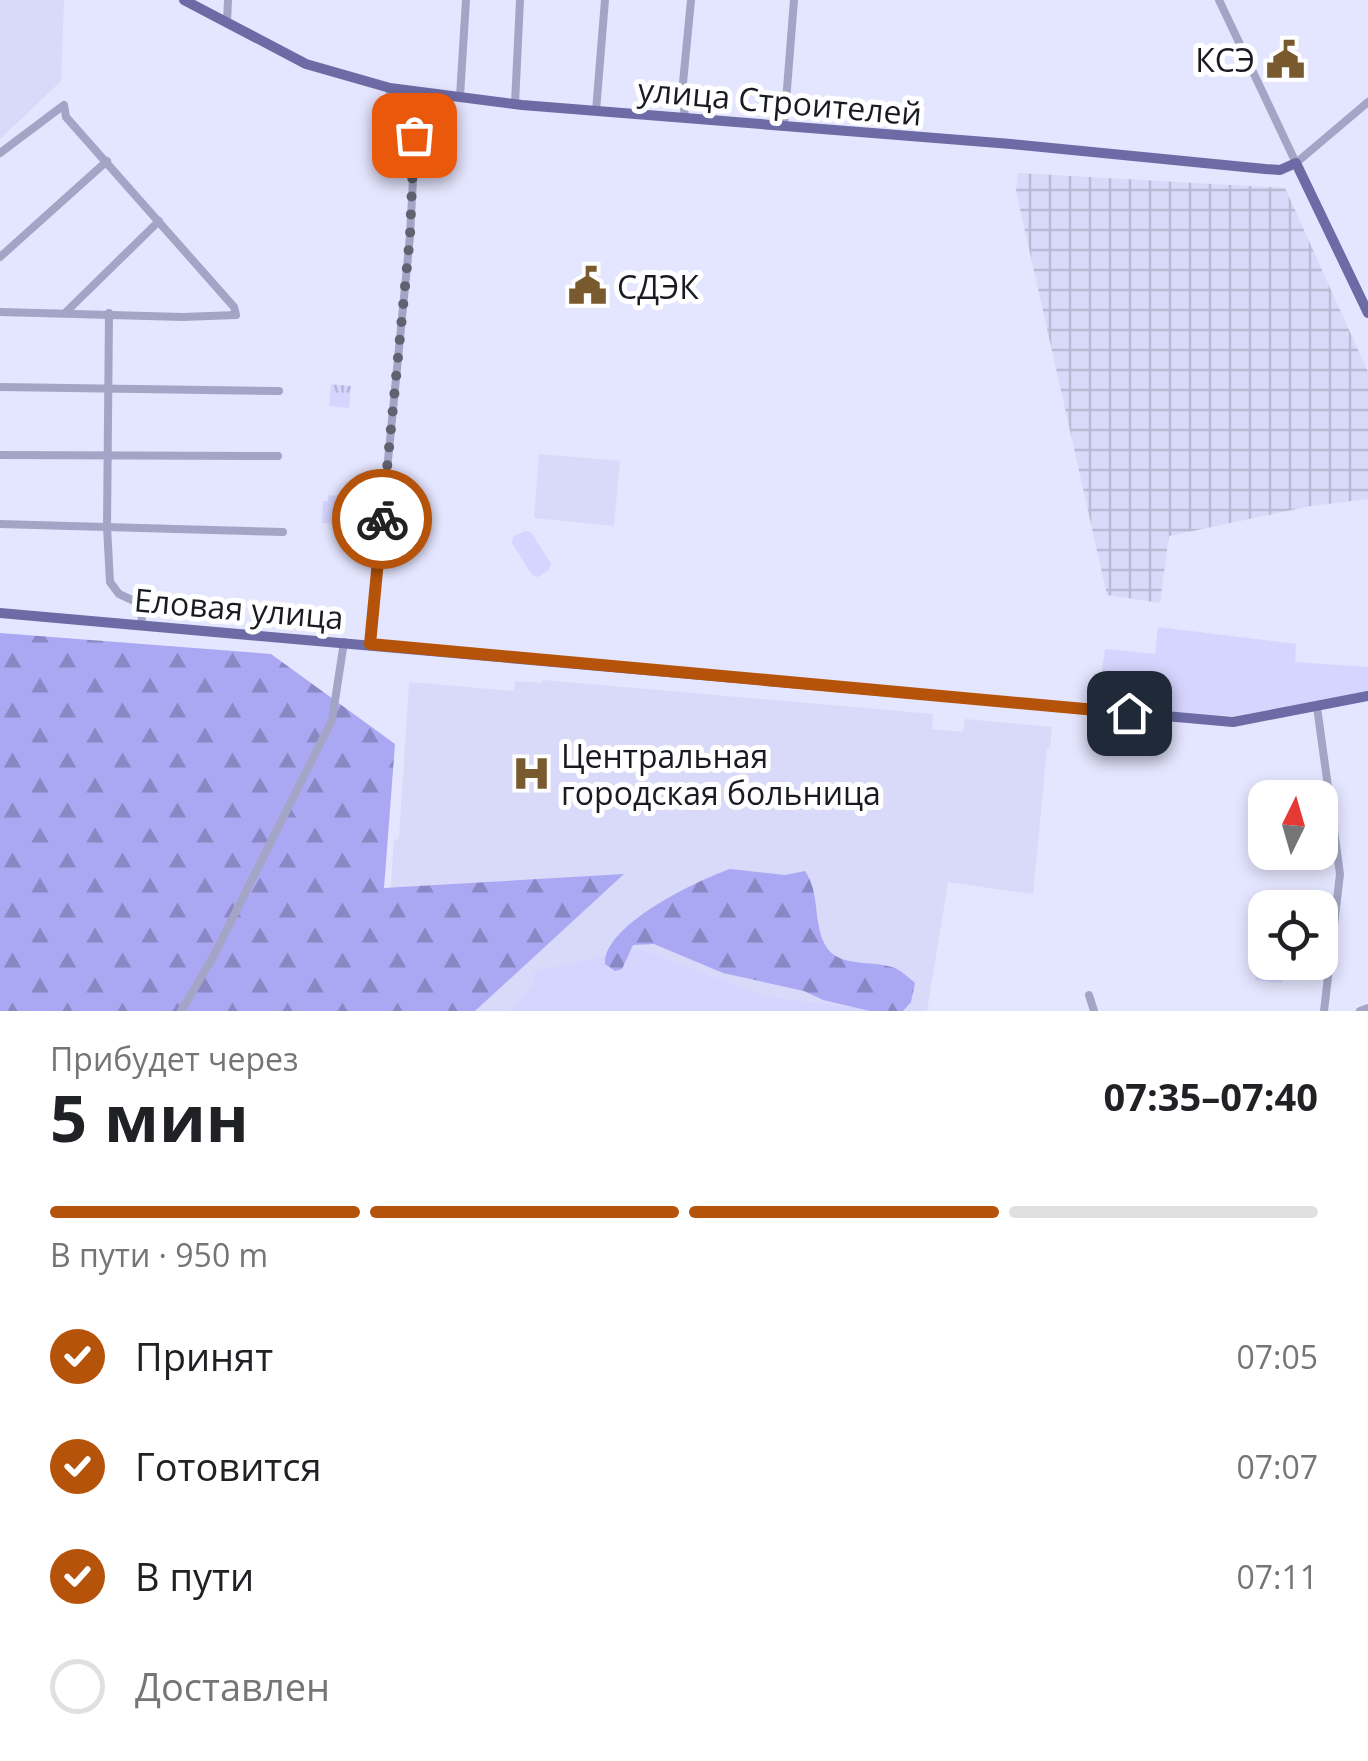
<!DOCTYPE html>
<html lang="ru">
<head>
<meta charset="utf-8">
<style>
  :root { --surface:#fff; --page:#f6f6f6; --text:#202124; --muted:#757577; --line:#e0e0e0; --accent:#b45309 }
  body { margin:0; font-family:"Open Sans",sans-serif; background:var(--page); color:var(--text); height:100vh; display:flex; flex-direction:column; font-size:38px; white-space:nowrap }
  * { box-sizing:border-box; margin:0 }
  p { font-size:32px; color:var(--muted) }
  .icon { flex:none; width:55px; height:55px; fill:none; stroke:currentColor; stroke-width:2; stroke-linecap:round; stroke-linejoin:round }
  .map { position:relative; height:1011px; overflow:hidden }
  .panel { display:flex; flex-direction:column; background:var(--surface); flex:1 }
  .panel>* { flex:none }
  .needle { width:65px; rotate:5deg }
  .controls { position:absolute; left:1248px; top:780px; display:grid; gap:20px }
  .controls a { display:grid; place-items:center; width:90px; height:90px; border-radius:20px; background:var(--surface); box-shadow:0 5px 15px #0003; font-size:50px }
  .pin { position:absolute; display:grid; place-items:center; width:85px; height:85px; color:#fff; margin:-42px; border-radius:20px; box-shadow:0 5px 15px #0006 }
  .courier { position:absolute; display:grid; place-items:center; width:100px; height:100px; margin:-50px; border:8px solid #b45309; border-radius:50%; background:#fff; color:#222; box-shadow:0 2px 12px #0007 }
  .overview em { font-style:normal; font-weight:700 }
  .overview div { display:flex; flex-direction:column-reverse }
  .overview { display:flex; align-items:center; justify-content:space-between; height:170px; padding:0 50px }
  h1 { font-size:65px; font-weight:700; line-height:75px }
  .bar { display:grid; grid-template-columns:repeat(4,1fr); gap:15px 10px; align-content:center; height:120px; padding:0 50px }
  .bar i { height:12px; border-radius:8px; background:var(--line) }
  .bar .selected { background:var(--accent) }
  .bar p { grid-column:span 4 }
  ol { padding:0 50px; list-style:none }
  li { display:flex; align-items:center; gap:30px; height:110px }
  li p { margin-inline-start:auto }
  li .icon { padding:10px; border-radius:50%; background:var(--accent); color:#fff; stroke-width:4 }
  li:last-child { color:var(--muted) }
  li i { width:55px; height:55px; border:5px solid var(--line); border-radius:50% }
  .map>svg:first-child { display:block }
  .built { fill:#d9d9f9 }
  .industrial { fill:url(#industrial-grid) }
  .grass { fill:#d5d5ff }
  .forest { fill:url(#forest-firs) }
  .park { fill:url(#park-tufts) }
  .lines { fill:none; stroke-linecap:round; stroke-linejoin:round }
  .minor { stroke:#a4a4c6; stroke-width:8 }
  .major { stroke:#6d6ba6; stroke-width:10 }
  .done { stroke:#616170; stroke-width:10; stroke-dasharray:0 18 }
  .route { stroke:#b45309; stroke-width:12 }
  .labels { text-anchor:middle; dominant-baseline:central; stroke-width:10; stroke-linejoin:round; paint-order:stroke }
  .poi-label { font-size:32px; fill:#1a1a23; stroke:#fff; text-anchor:start }
  .street-label { font-size:32px; fill:#1a1a23; stroke:#fff }
</style>
</head>
<body>
<div class="map">
<svg width="1368" height="1011" viewBox="0 0 1368 1011">
  <defs>
    <pattern id="industrial-grid" width="8" height="8" patternUnits="userSpaceOnUse" patternTransform="scale(2.5)"><rect width="8" height="8" fill="#d9d9f9"/><path d="M0 4h8M4 0v8" fill="none" stroke="#babad5"/></pattern>
    <pattern id="forest-firs" width="22" height="20" patternUnits="userSpaceOnUse" patternTransform="scale(2.5)"><rect width="22" height="20" fill="#aaa8f3"/><path d="M5 1l3.5 6h-7zM16 11l3.5 6h-7z" fill="#8a88c4"/></pattern>
    <pattern id="park-tufts" width="24" height="20" patternUnits="userSpaceOnUse" patternTransform="scale(2.5)"><rect width="24" height="20" fill="#d5d5ff"/><path d="M3 7l-1-3M5 7V3M7 7l1-3M15 17l-1-3M17 17v-4M19 17l1-3" fill="none" stroke="#b6b6da"/></pattern>
  </defs>
  <rect width="100%" height="100%" fill="#e4e5fe"/>
  <g class="built">
    <polygon points="0,0 64,0 61,81 0,139"/>
    <polygon points="539,454 620,461 614,526 534,518"/>
    <polygon points="543,680 933,714 932,729 963,732 965,719 1052,727 1050,749 1047,749 1033,894 948,882 927,1011 886,1011 766,996 640,949 533,984 510,1011 382,1011 394,840 399,839 409,682 514,691 515,681 541,683"/>
  </g>
  <polygon class="industrial" points="1018,173 1285,188 1368,372 1368,499 1311,506 1169,536 1160,603 1107,595 1016,191"/>
  <g class="grass">
    <polygon points="525,531 531,532 551,564 549,570 538,577 532,575 512,543 513,537"/>
    <polygon points="1158,627 1296,644 1295,662 1368,667 1368,692 1320,703 1232,716 1097,706 1105,649 1155,654"/>
    <polygon points="640,949 766,996 886,1011 510,1011 533,984 535,971"/>
    <polygon points="1257,963 1284,966 1282,983 1255,980"/>
  </g>
  <g class="forest">
    <polygon points="0,633 271,654 395,744 384,888 624,874 475,1011 0,1011"/>
    <path d="M 730,869 L 785,875 L 805,871 C 821,894 812,925 827,948 C 841,968 875,960 895,968 C 903,972 909,978 915,983 L 911,1002 L 903,1011 L 870,1011 L 823,1000 L 804,991 L 723,973 L 654,944 L 633,945 L 622,969 L 615,971 L 605,964 C 603,925 698,880 730,869 Z"/>
  </g>
  <g class="park">
    <polygon points="331,384 351,386 349,408 329,406"/>
    <polygon points="328,495 337,496 337,500 341,501 339,524 322,523 323,501 328,501"/>
  </g>
  <g class="lines">
    <g class="minor">
      <polyline points="1219,0 1296,163 1368,102"/>
      <polyline points="227,23 228,0"/>
      <polyline points="460,96 466,0"/>
      <polyline points="515,104 520,0"/>
      <polyline points="596,111 605,0"/>
      <polyline points="685,117 682,93 691,0"/>
      <polyline points="784,127 794,0"/>
      <polyline points="0,153 64,105 66,117 234,307 236,315 183,317 0,312"/>
      <polyline points="0,257 107,161"/>
      <polyline points="66,312 159,221"/>
      <polyline points="109,313 107,527 110,582 119,594 141,604 142,625"/>
      <polyline points="0,387 279,391"/>
      <polyline points="0,455 278,456"/>
      <polyline points="0,524 283,532"/>
      <polyline points="370,644 410,236 415,141 411,128 389,114 390,88"/>
      <polyline points="1317,707 1340,874 1324,1011"/>
      <polyline points="1089,995 1094,1011"/>
      <polyline points="181,1011 213,957 332,720 344,642"/>
      <polyline points="1360,1011 1368,1008"/>
    </g>
    <g class="major">
      <polyline points="184,0 306,64 390,88 522,105 1011,144 1265,169 1280,170 1296,163 1368,313"/>
      <polyline points="0,613 1233,722 1368,696"/>
    </g>
  </g>
  <g class="lines">
    <polyline class="done" points="382,519 410,236 414,135"/>
    <polyline class="route" points="382,519 370,644 1129,713"/>
  </g>
  <defs>
    <symbol id="civic-bare" viewBox="-9 -9 18 18"><path d="M-.6-6.5H3V-4.5H.6V-3L4-1V1h2V6H-6V1h2V-1L-.6-3ZM-1.2 2.5V6h2.4V2.5Z" fill="#795a2f" stroke="#fff" stroke-width="2.5" paint-order="stroke"/></symbol>
    <symbol id="hospital-bare" viewBox="-9 -9 18 18"><path d="M-5-5h3v3.5h4V-5h3V5h-3V1.5h-4V5h-3Z" fill="#795a2f" stroke="#fff" stroke-width="2.5" paint-order="stroke"/></symbol>
  </defs>
  <g fill-rule="evenodd">
    <use href="#civic-bare" x="1258" y="32" width="55" height="55"/>
    <use href="#civic-bare" x="560" y="258" width="55" height="55"/>
    <use href="#hospital-bare" x="504" y="746" width="55" height="55"/>
  </g>
  <g class="labels">
    <g class="poi-label">
      <text x="1255" y="59" text-anchor="end">КСЭ</text>
      <text x="617" y="286">СДЭК</text>
      <text x="561" y="755">Центральная<tspan x="561" dy="37">городская больница</tspan></text>
    </g>
    <g class="street-label">
      <text transform="translate(780 101) rotate(5)">улица Строителей</text>
      <text transform="translate(239 608) rotate(5)">Еловая улица</text>
    </g>
  </g>
</svg>
<div class="controls">
<a><svg class="needle" viewBox="-14 -14 28 28"><path d="M0-13l5 13h-10z" fill="#e53935"/><path d="M0 13l5-13h-10z" fill="#757577"/></svg></a>
<a><svg class="icon" aria-label="locate" viewBox="0 0 24 24"><circle cx="12" cy="12" r="6"/><path d="M12 2v4M12 18v4M2 12h4M18 12h4"/></svg></a>
</div>
<div class="pin" style="left:414px;top:135px;background:#ea580c"><svg class="icon" aria-label="bag" viewBox="0 0 24 24"><path d="M5 8h14l-1 12H6zM9 8a3 3 0 0 1 6 0"/></svg></div>
<div class="pin" style="left:1129px;top:713px;background:#1f2937"><svg class="icon" aria-label="home" viewBox="0 0 24 24"><path d="M3 11l9-7 9 7M6 9v11h12V9"/></svg></div>
<div class="courier" style="left:382px;top:519px"><svg class="icon" aria-label="bike" viewBox="0 0 24 24"><circle cx="6" cy="16" r="4"/><circle cx="18" cy="16" r="4"/><path d="M6 16l4-8h5l3 8M10 8l3 8H6M13 5h3"/></svg></div>
</div>
<section class="panel">
<div class="overview"><div><h1>5 мин</h1><p>Прибудет через</p></div><em>07:35–07:40</em></div>
<div class="bar"><i class="selected"></i><i class="selected"></i><i class="selected"></i><i></i><p>В пути · 950 m</p></div>
<ol>
<li><svg class="icon" aria-label="check" viewBox="0 0 24 24"><path d="M5 12l5 5 9-10"/></svg>Принят<p>07:05</p></li>
<li><svg class="icon" aria-label="check" viewBox="0 0 24 24"><path d="M5 12l5 5 9-10"/></svg>Готовится<p>07:07</p></li>
<li><svg class="icon" aria-label="check" viewBox="0 0 24 24"><path d="M5 12l5 5 9-10"/></svg>В пути<p>07:11</p></li>
<li><i></i>Доставлен</li>
</ol>
</section>
</body>
</html>
